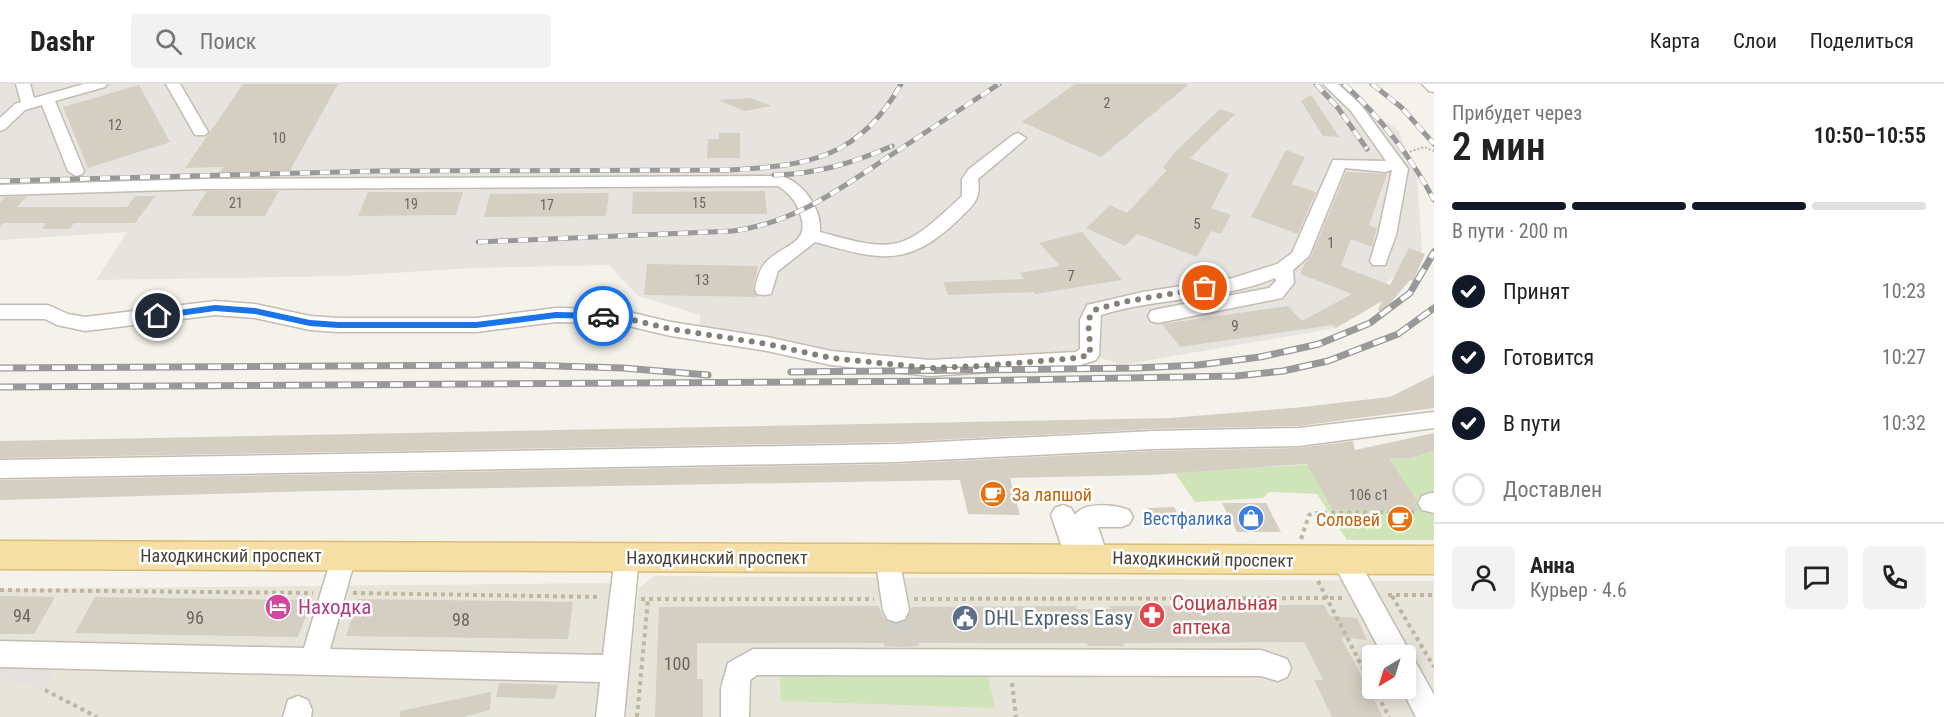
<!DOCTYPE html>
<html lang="ru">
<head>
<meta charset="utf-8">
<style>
  :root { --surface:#fff; --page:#f2f2f2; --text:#222; --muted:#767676; --line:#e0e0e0; --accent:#111827 }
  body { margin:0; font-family:"Roboto Condensed",sans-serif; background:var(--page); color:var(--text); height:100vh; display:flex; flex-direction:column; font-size:22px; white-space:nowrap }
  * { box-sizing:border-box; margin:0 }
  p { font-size:20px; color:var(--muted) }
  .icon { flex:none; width:33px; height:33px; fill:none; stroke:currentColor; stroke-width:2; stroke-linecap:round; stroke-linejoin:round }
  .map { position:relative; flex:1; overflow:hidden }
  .drawer { display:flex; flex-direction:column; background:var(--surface); width:510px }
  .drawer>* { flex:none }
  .needle { width:39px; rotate:218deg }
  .tools { position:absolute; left:1362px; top:561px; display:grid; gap:12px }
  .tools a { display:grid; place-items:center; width:54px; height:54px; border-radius:6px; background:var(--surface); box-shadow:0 3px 15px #0003; font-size:30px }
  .pin { position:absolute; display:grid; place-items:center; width:51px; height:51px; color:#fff; margin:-26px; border:3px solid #fff; border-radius:50%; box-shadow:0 2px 6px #0007 }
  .courier { position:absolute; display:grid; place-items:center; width:60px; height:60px; margin:-30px; border:4px solid #1a73e8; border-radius:50%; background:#fff; color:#222; box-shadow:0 2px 8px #0007 }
  .summary em { font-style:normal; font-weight:600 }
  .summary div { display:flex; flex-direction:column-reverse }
  .summary { display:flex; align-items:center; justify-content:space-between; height:102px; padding:0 18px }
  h1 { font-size:39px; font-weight:600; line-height:45px }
  .bar { display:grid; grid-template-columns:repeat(4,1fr); gap:9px 6px; align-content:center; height:72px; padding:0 18px }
  .bar i { height:8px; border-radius:4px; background:var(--line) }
  .bar .selected { background:var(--accent) }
  .bar p { grid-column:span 4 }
  .line { display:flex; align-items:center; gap:15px; padding:0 18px; border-top:2px solid var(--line) }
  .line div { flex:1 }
  .round { display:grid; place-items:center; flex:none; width:63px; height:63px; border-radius:6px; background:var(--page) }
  ol { padding:0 18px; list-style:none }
  li { display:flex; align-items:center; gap:18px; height:66px }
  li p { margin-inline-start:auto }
  li .icon { padding:6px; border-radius:50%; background:var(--accent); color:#fff; stroke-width:4 }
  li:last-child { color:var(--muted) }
  li i { width:33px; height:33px; border:3px solid var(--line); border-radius:50% }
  header { display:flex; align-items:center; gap:36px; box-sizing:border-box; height:84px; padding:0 30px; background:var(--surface); border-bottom:2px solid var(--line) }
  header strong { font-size:28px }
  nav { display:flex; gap:33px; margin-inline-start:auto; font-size:21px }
  .search { width:420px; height:54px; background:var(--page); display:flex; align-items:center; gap:15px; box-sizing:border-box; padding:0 21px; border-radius:6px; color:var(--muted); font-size:22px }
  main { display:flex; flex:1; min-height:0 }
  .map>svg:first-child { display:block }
  .residential { fill:#e7e4da; fill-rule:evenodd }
  .industrial { fill:#e7e4e0 }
  .green { fill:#d0e4b9 }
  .parking { fill:#e3e2df }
  .building { fill:#d5cec2 }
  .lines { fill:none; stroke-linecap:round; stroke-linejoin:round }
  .minor-tunnel { stroke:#d2cfc8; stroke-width:25; stroke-dasharray:25 13; stroke-linecap:butt }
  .minor-casing { stroke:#c2bcb2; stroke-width:3 }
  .major-casing { stroke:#d9bc75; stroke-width:3 }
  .path-far1 { stroke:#bfb5a1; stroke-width:2; stroke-dasharray:2 2; stroke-linecap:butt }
  .path { stroke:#bfb5a1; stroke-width:4; stroke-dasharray:4 4; stroke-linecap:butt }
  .minor { fill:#fff; fill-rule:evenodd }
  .major { fill:#f5dfa4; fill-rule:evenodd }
  .rail-far1-casing { stroke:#999; stroke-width:5 }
  .rail-casing { stroke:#999; stroke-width:7 }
  .rail-far1 { stroke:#fff; stroke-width:4; stroke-dasharray:10; stroke-linecap:butt }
  .rail { stroke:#fff; stroke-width:4.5; stroke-dasharray:13; stroke-linecap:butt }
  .route { fill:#1a73e8 }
  .done { stroke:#848078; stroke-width:6; stroke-dasharray:0 10.8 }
  .labels { text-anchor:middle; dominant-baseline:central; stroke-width:5; stroke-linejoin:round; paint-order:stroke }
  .far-number-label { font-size:14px; fill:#6b665c }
  .number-label { font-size:15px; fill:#6b665c }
  .food-label { font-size:18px; fill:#c56008; stroke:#fff; text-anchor:start }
  .shop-label { font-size:18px; fill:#366cbe; stroke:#fff; text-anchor:end }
  .street-label { font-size:18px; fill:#48433a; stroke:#fff }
  .near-number-label { font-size:18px; fill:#6b665c }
  .near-health-label { font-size:21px; fill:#be3a42; stroke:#fff; text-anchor:start }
  .near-hotel-label { font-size:21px; fill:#b23c85; stroke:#fff; text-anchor:start }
  .near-service-label { font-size:21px; fill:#4e5e75; stroke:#fff; text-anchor:start }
</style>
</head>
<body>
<header>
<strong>Dashr</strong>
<div class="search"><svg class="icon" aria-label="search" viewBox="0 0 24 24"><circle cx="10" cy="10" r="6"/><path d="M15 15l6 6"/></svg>Поиск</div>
<nav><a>Карта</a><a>Слои</a><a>Поделиться</a></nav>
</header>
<main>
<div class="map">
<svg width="1434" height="633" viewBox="0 0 1434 633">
  <rect width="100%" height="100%" fill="#f4f2eb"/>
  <g class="residential">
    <path d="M 654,492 L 1434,497 L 1434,633 L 624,633 L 639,504 ZM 1372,572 L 1406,572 L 1406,604 L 1372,604 Z"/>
    <polygon points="614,499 599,633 0,633 0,505"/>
  </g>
  <polygon class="industrial" points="0,0 1332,0 1399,47 1417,94 1422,167 1336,244 1122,281 1081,267 985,277 855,271 781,255 699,242 701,231 638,212 609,181 474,184 344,192 96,196 127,148 0,156"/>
  <g class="green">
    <polygon points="1434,367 1434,456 1347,456 1317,410 1269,408 1263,414 1195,418 1175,389 1411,374"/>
    <polygon points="780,591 988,592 995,624 781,617"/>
  </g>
  <polygon class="parking" points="0,570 61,571 45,606 0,593"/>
  <g class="building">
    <polygon points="243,0 338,0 287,92 217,93 223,83 185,84"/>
    <polygon points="1075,0 1189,0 1101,73 1022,38"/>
    <polygon points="139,1 170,58 88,84 63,23"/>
    <polygon points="1311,11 1339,53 1323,52 1301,17"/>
    <polygon points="750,14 772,22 745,27 718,16"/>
    <polygon points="1220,25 1235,30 1190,74 1229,90 1211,124 1231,131 1221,150 1211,147 1197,173 1137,150 1125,162 1086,144 1110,121 1127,129 1167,86 1163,84 1174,69"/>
    <polygon points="719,49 740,49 740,74 707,74 708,55 719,55"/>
    <polygon points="1286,66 1305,73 1292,100 1316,108 1298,150 1251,133"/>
    <polygon points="1346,88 1387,90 1369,141 1377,144 1372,163 1351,155 1341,182 1390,201 1409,164 1425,170 1413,197 1410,196 1382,229 1378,226 1382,217 1336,244 1333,241 1180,263 1162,240 1288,222 1302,237 1352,210 1300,190 1305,179 1311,173"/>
    <polygon points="207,107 279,107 265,132 191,132"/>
    <polygon points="765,107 767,130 632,130 633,108"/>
    <polygon points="368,108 463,108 456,131 358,132"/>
    <polygon points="609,109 606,132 484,133 490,110"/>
    <polygon points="27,112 17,123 127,123 135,112 155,112 135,139 74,139 70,145 42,145 46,139 3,139 0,142 0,118 5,113"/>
    <polygon points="1082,148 1122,196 1035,210 1034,208 948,211 943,198 1024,195 1020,189 1060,182 1039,159"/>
    <polygon points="647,180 758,182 753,205 758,213 644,211"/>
    <polygon points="1434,291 1434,324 1299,342 1153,345 897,358 0,374 0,357 1170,334 1293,324 1390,313"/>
    <polygon points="1434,349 1434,367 1411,374 1389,375 1417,417 1414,418 1419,427 1333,426 1307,380 1150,391 1010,394 1020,431 968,430 960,396 315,407 0,416 0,396 897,380 1153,367 1299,364 1353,357 1355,366"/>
    <polygon points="1222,419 1266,419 1281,448 1237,448"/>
    <polygon points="1174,423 1182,439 1156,440 1148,424"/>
    <polygon points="0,512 55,513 34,550 0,550"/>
    <polygon points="95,513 312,516 298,553 75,549"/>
    <polygon points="358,515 573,518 568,555 346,552"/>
    <polygon points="1324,521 1330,532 1357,534 1367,556 1341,553 1383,633 1332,633 1314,596 1323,596 1304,558 1123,559 1124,562 1088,562 1087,559 919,559 919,562 902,563 884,562 884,559 697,559 697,595 703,595 703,633 655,633 659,523 878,522 885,536 897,540 907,536 912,523 1076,522 1077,525 1111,525 1110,522"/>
    <polygon points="499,599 558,601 555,615 496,613"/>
    <polygon points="491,608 490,626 464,633 400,633 400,627"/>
  </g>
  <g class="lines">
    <polyline class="minor-tunnel" points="896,526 902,563"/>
    <defs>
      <g id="minor">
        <polygon points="16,0 30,0 34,14 84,0 107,0 105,3 55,17 84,87 82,90 76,92 68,87 42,21 25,26 5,45 0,47 0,34 15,20 21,18"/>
        <polygon points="166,0 180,0 208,48 205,51 195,51"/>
        <path d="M 1323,0 L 1338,0 L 1361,21 L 1408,85 L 1396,151 L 1385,181 L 1373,181 L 1370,177 L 1378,151 L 1392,86 L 1385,88 L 1345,84 L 1309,172 L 1293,186 L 1294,199 L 1282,214 L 1158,239 L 1151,237 L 1148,232 L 1151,227 L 1158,225 L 1269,204 L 1276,197 L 1275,194 C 1220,217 1158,213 1101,231 L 1099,271 L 1096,276 L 1077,282 L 930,292 L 831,281 L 767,267 L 671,252 L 616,239 L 556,238 L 476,248 L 338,248 L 310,246 L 255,234 L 215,231 L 85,247 L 57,241 L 45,235 L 0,235 L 0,221 L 48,221 L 68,230 L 85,233 L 215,217 L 255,220 L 310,232 L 338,234 L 476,234 L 556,224 L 616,225 L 671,238 L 767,253 L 831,267 L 930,276 L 1076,268 L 1080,265 L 1080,236 L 1087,221 L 1143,208 L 1233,194 L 1277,180 L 1292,169 L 1333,76 L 1386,77 L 1351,27 Z"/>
        <polygon points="1422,0 1434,0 1434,8 1429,7"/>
        <path d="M 1018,49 L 1026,54 L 1023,57 L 978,95 C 981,116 974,120 960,134 C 908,185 879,176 815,158 L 778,187 L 771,210 L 764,211 L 757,210 L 755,205 C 757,196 759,186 765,179 C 783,159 813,161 799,127 C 795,116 788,108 778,102 L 206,105 L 0,111 L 0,101 L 206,95 L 781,92 C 803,98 822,125 820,148 C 898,170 903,167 962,112 L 962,95 L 969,85 L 1013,51 Z"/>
        <polygon points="1434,328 1434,344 1299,362 1153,365 897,378 0,394 0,376 897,360 1153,347 1299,344"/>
        <polygon points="1430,409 1434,409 1434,429 1422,426 1418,419 1422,412"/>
        <path d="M 1063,421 L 1071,424 L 1075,431 C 1083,417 1116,421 1129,426 L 1133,433 L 1129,440 L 1121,443 L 1098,443 L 1108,473 L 1105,481 L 1096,484 L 1086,479 L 1077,484 L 1068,481 L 1051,431 L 1055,424 Z"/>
        <polygon points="344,461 353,464 356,472 330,565 603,571 615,472 618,464 627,461 636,464 639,472 624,633 596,633 600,598 0,583 0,557 304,564 332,472 335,464"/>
        <polygon points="887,462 896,465 899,473 909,526 905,535 896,538 887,535 883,526 875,473 878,465"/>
        <polygon points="1345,465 1354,468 1407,563 1410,574 1415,577 1434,611 1434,633 1416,633 1401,604 1406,604 1406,572 1383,572 1336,484 1333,476 1336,468"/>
        <polygon points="753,565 1261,566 1287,575 1291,584 1287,593 1278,597 1261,592 757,591 750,596 749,633 721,633 721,604 728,579"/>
        <polygon points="298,612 308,616 312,626 311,633 283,633 288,616"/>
      </g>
      <polygon id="major" points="0,457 1434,462 1434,490 0,485"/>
    </defs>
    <use href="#minor" class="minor-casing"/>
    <use href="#major" class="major-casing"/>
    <polyline class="path-far1" points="1406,69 1424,63 1434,67"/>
    <g class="path">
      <polyline points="1301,455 1309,431 1313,429 1414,428"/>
      <polyline points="1318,497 1372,602"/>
      <polyline points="0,506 313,509"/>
      <polyline points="353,509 601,513"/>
      <polyline points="1388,511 1434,511"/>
      <polyline points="1392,512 1434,583"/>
      <polyline points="641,515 874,515"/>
      <polyline points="914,515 1342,514"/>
      <polyline points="1012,599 1016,633"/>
      <polyline points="1374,604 1389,633"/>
      <polyline points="45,606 97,633"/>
      <polyline points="637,633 648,515"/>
    </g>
    <use href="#minor" class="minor"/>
    <use href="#major" class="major"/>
    <defs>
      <g id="rail-far1">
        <polyline points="1316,0 1338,24 1367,65"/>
        <path d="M 1344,0 C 1380,33 1411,73 1434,116"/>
        <polyline points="1372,0 1401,23 1434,60"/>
        <path d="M 774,91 C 817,90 853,79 892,62"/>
        <path d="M 0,97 L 378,87 L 729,86 C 808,82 860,74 901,0"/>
        <path d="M 478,158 L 733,147 C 794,139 838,106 888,73 C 925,49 962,24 999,0"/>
      </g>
      <g id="rail">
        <polyline points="0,284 523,281 623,284 708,291"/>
        <polyline points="791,288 1137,284 1198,281 1260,273 1319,260 1370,239 1410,209 1434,168"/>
        <polyline points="0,303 958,297 1236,292 1283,287 1328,277 1398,250 1434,224"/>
      </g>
    </defs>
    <use href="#rail-far1" class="rail-far1-casing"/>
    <use href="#rail" class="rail-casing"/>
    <use href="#rail-far1" class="rail-far1"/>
    <use href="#rail" class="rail"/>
  </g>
  <polygon class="route" points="215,221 255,224 310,236 338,238 476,238 556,228 603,229 607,232 603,235 556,234 476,244 338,244 310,242 255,230 215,227 158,235 153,232 158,229"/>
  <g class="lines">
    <path class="done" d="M 603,232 L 616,232 L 671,245 L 767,260 L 831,274 L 930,284 L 981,282 L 1077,274 L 1089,271 C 1093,256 1083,237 1094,226 L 1123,218 L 1205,204"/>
  </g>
  <defs>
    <symbol id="cafe-disc" viewBox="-11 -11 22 22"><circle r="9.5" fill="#e8710a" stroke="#fff"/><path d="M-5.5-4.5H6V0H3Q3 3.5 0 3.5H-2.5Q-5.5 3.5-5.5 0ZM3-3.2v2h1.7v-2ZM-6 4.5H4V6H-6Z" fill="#fff"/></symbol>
    <symbol id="shop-disc" viewBox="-11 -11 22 22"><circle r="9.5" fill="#3f7fe0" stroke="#fff"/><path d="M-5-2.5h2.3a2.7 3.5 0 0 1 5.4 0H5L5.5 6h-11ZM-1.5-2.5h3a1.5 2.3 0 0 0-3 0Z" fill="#fff"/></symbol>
    <symbol id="hotel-disc" viewBox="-11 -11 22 22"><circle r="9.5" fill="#d1479c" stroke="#fff"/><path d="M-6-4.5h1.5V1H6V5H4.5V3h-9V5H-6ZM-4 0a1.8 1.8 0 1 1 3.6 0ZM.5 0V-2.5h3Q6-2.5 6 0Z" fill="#fff"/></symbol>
    <symbol id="pharmacy-disc" viewBox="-11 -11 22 22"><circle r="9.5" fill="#e0444e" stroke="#fff"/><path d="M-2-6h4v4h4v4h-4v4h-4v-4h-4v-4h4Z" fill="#fff"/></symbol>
    <symbol id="civic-disc" viewBox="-11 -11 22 22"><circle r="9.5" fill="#5c6f8a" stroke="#fff"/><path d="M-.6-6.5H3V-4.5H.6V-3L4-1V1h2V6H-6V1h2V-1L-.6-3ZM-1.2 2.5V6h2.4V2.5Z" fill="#fff"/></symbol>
  </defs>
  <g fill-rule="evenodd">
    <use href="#cafe-disc" x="978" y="395" width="30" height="30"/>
    <use href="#shop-disc" x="1236" y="419" width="30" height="30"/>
    <use href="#cafe-disc" x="1385" y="420" width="30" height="30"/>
    <use href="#hotel-disc" x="263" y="508" width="30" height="30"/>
    <use href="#pharmacy-disc" x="1137" y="516" width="30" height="30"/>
    <use href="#civic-disc" x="950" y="519" width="30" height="30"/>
  </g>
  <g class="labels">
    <g class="far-number-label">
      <text x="1107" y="19">2</text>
      <text x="115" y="41">12</text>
      <text x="279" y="54">10</text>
      <text x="236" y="119">21</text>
      <text x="699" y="119">15</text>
      <text x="411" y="120">19</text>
      <text x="547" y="121">17</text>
    </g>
    <g class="number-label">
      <text x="1197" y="140">5</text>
      <text x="1331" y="159">1</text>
      <text x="1071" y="192">7</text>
      <text x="702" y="196">13</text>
      <text x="1235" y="242">9</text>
      <text x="1369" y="411">106 с1</text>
    </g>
    <g class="food-label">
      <text x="1012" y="410">За лапшой</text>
      <text x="1380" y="435" text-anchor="end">Соловей</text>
    </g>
    <g class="shop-label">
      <text x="1232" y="434">Вестфалика</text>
    </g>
    <g class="street-label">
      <text x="231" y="471">Находкинский проспект</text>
      <text x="717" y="473">Находкинский проспект</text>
      <text transform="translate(1203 475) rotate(1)">Находкинский проспект</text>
    </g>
    <g class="near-number-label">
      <text x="22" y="531">94</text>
      <text x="195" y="533">96</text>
      <text x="461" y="535">98</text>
      <text x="677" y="579">100</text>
    </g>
    <g class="near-health-label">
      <text x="1172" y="519">Социальная<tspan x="1172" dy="24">аптека</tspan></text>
    </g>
    <g class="near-hotel-label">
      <text x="298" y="523">Находка</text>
    </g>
    <g class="near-service-label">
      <text x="984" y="534">DHL Express Easy</text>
    </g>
  </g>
</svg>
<div class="tools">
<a><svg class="needle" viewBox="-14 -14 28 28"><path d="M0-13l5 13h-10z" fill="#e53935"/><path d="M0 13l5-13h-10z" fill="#767676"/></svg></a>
</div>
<div class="pin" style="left:1205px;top:204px;background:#ea580c"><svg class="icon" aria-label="bag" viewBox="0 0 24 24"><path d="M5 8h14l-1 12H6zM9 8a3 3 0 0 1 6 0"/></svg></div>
<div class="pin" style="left:158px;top:232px;background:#1f2937"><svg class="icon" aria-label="home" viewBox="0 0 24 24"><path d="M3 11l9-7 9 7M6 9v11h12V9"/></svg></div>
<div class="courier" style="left:603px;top:232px"><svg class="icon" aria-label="car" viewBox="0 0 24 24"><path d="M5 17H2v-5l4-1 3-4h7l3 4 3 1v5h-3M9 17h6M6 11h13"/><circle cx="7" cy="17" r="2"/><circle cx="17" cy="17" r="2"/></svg></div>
</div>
<section class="drawer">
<div class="summary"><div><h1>2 мин</h1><p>Прибудет через</p></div><em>10:50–10:55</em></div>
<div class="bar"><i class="selected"></i><i class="selected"></i><i class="selected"></i><i></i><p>В пути · 200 m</p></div>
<ol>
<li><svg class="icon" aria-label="check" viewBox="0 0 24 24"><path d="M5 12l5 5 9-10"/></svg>Принят<p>10:23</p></li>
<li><svg class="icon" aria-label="check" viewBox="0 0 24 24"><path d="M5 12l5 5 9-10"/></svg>Готовится<p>10:27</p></li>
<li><svg class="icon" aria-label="check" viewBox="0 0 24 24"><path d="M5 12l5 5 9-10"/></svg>В пути<p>10:32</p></li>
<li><i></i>Доставлен</li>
</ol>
<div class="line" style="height:108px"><a class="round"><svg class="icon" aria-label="person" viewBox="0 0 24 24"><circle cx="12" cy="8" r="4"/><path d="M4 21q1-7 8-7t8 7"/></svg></a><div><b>Анна</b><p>Курьер · 4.6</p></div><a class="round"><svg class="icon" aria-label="chat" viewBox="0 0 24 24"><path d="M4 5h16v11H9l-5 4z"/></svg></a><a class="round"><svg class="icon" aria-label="phone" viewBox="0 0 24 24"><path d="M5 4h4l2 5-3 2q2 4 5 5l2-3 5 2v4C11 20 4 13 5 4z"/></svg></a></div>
</section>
</main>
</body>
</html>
